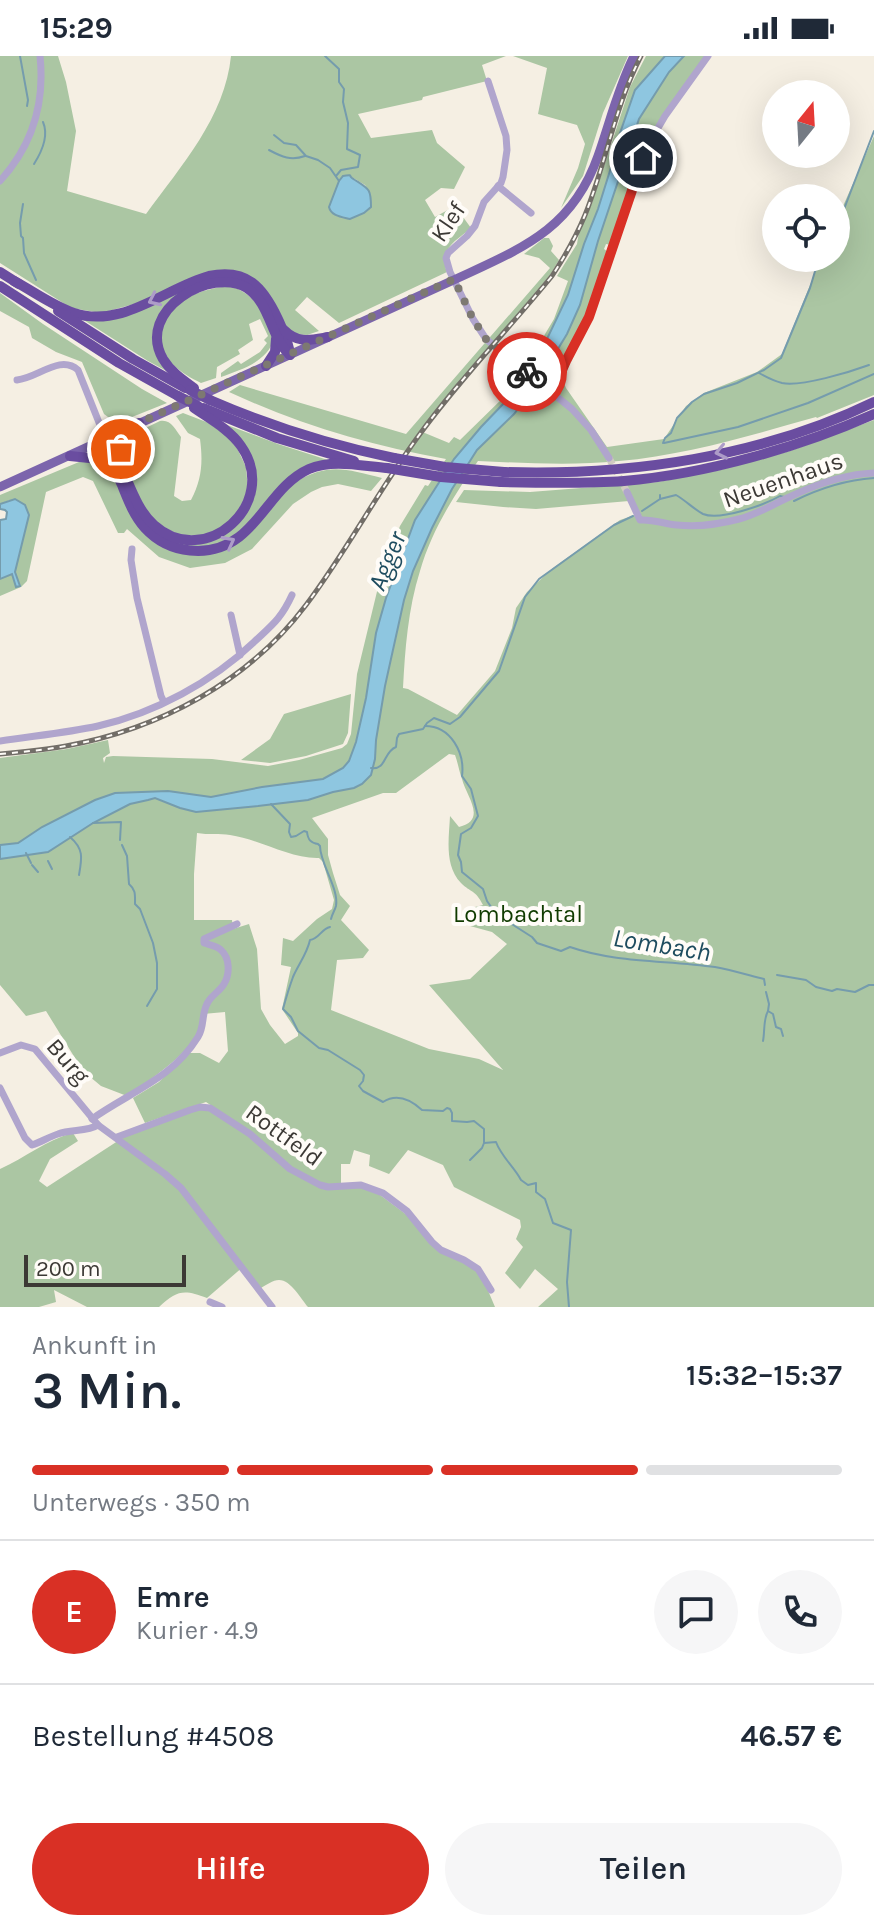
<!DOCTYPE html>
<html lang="de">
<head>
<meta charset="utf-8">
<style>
  :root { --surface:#fff; --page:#f6f6f7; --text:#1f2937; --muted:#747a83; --line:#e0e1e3; --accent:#d93025 }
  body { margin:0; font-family:Karla,sans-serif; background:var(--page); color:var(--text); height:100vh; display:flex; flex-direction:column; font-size:30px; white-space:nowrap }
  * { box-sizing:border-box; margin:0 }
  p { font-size:26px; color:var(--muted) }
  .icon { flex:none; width:44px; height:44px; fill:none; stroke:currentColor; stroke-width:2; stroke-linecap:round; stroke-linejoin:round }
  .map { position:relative; height:1251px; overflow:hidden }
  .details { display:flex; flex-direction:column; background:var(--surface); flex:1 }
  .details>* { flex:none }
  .needle { width:52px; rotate:18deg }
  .controls { position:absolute; left:762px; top:24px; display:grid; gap:16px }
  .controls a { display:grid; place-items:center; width:88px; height:88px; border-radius:50%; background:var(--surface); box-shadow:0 8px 32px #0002; font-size:40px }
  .scale { position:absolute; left:24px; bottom:20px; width:162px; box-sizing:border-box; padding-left:8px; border:4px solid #3c3935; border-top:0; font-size:22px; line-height:28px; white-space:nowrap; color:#3c3935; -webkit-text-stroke:6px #fffcf8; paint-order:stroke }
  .pin { position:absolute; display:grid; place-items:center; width:68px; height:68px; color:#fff; margin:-34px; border:4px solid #fff; border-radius:50%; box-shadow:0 2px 8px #0007 }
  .courier { position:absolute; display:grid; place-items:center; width:80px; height:80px; margin:-40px; border:6px solid #d93025; border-radius:50%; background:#fff; color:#222; box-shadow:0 2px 10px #0007 }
  .headline em { font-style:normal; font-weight:600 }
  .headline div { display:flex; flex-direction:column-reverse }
  .headline { display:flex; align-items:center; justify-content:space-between; height:136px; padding:0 32px }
  h1 { font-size:52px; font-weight:600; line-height:60px }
  .bar { display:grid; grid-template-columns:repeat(4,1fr); gap:12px 8px; align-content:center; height:96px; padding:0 32px }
  .bar i { height:10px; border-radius:6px; background:var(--line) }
  .bar .active { background:var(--accent) }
  .bar p { grid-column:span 4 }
  .line { display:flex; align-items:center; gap:20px; padding:0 32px; border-top:2px solid var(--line) }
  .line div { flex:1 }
  .round { display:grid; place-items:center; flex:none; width:84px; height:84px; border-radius:42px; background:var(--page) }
  .button { display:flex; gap:16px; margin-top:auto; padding:16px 32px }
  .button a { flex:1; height:92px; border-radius:48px; background:var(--accent); color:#fff; font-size:32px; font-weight:600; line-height:92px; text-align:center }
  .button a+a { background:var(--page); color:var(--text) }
  .status { display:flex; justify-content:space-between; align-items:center; height:56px; padding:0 40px; background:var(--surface); direction:ltr }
  .status svg { height:22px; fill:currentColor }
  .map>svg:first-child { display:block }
  .green { fill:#abc6a3; fill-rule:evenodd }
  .water { fill:#8ec6e0; stroke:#759cad; stroke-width:2 }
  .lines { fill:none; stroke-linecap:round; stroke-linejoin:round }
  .stream { stroke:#759cad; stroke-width:2 }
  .minor-tunnel { stroke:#d0cbc0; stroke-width:7; stroke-dasharray:7 3.5; stroke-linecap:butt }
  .minor { stroke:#b0a5cd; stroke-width:7 }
  .major { stroke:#7c65ac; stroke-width:9 }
  .highway { stroke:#6a4da0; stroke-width:10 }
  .rail-casing { stroke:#726e68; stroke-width:5 }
  .rail { stroke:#fffcf8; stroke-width:2; stroke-dasharray:6; stroke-linecap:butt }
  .highway-bridge { stroke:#6a4da0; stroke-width:10 }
  .oneway { stroke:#ad9cc8 }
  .done { stroke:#7d7972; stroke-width:8; stroke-dasharray:0 14.4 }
  .route { stroke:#d93025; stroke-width:10 }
  .labels { text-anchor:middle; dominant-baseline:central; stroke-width:8; stroke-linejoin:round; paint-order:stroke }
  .street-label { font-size:24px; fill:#3c3935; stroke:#fffcf8 }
  .park-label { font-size:24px; fill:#103b00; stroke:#fffcf8 }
  .water-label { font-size:26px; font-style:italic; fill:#1e4c5f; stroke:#fffcf8 }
</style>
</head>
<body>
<div class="status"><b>15:29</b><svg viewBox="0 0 49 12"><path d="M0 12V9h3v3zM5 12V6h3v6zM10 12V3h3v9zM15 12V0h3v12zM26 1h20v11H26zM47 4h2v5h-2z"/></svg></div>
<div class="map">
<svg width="874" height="1251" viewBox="0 0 874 1251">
  <rect width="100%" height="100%" fill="#f5efe3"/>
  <g class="green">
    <path d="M 0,0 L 58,0 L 66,26 L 76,75 L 67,135 L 146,158 C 181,110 225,61 231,0 L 506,0 L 482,9 L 487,25 L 423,41 L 422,44 L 358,58 L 371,82 L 432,74 L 437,87 L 465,111 L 454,133 L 441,132 L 425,144 L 435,161 L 455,150 L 471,172 C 456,185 438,193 447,216 L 339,267 L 307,241 L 295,254 L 319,275 L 307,279 L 292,278 L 245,218 L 101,257 L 71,252 L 0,207 ZM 350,120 L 365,129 L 371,139 L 350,163 L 334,158 L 329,151 L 339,125 Z"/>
    <polygon points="513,0 628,0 603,57 583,120 561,152 578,112 585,88 577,69 538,58 547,12"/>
    <path d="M 646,0 L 706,0 C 687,27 665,54 650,84 C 633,115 625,152 614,185 L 611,189 L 606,188 L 604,193 L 608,196 L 608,201 L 579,279 L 564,304 L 555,327 L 552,329 L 545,326 L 541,332 C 562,346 592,367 600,392 L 604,392 L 587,366 L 558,337 L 556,333 L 561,321 L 566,332 L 607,391 L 664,383 L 686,350 L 704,337 L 757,316 L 782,298 L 821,202 L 836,202 L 836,166 L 874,80 L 874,339 L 817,362 L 816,361 C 752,379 686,399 619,405 C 572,410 525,407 478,405 C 454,439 431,476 420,515 C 408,553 405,593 403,632 L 408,633 L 457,659 L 495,615 L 512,572 L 516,552 L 527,536 L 553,512 L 620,464 L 635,459 L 639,465 L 661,466 L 675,471 L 721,468 L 720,465 L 676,468 L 661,464 L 642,461 L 629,437 L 626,437 L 629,445 L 536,453 L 503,451 L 456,446 L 464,434 L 530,436 L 658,426 L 720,414 L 790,395 L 874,364 L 874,1251 L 538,1251 L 558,1233 L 535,1213 L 520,1233 L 505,1217 L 523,1191 L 516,1183 L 521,1171 L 520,1164 L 454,1131 L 443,1109 L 408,1094 L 389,1118 L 369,1110 L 370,1099 L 354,1094 L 350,1108 L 341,1108 L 341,1128 L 328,1130 L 291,1112 L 252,1077 L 206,1046 L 145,1067 L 133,1042 L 159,1026 L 188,997 L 200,997 L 219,1007 L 228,995 L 225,956 L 203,958 C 202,964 201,971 198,976 C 189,998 147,1026 127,1040 L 101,1030 L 83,1015 L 46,955 L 26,960 L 0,929 L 0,702 L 67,693 L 108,684 L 110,697 L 103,702 L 104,707 L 106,701 L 113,700 L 212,703 L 268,710 L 299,704 L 342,692 L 347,688 L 351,678 L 357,618 L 382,515 L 400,470 L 425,429 L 428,430 L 446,403 C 371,390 298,368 229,336 L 240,329 L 406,378 L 550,212 L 539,202 L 524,198 L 544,182 L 549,182 L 553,190 L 551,195 L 559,204 L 550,219 L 420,375 L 449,387 L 454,381 L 460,384 L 507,338 L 517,325 L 554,263 L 568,225 L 557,220 L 577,188 L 579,176 L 592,147 L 630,31 ZM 449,698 L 455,699 C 458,707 459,715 462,723 C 466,740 488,764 459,771 L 450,760 C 449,782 444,809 461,827 C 471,837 475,833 483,849 L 463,854 L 470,870 L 492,876 L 507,888 L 470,923 L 429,929 L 503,1014 L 479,1003 L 429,993 L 331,954 L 337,904 L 363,902 L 369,894 L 341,864 L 350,850 L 340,839 L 333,817 L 328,799 L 328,783 L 312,762 L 383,737 L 396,737 ZM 119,754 L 93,767 L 48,796 L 33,798 L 49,791 L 53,785 L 100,757 ZM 197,777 C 208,779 220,777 230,779 C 259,783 290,803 319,802 L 323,806 L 334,844 L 332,853 L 317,863 L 293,885 L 283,882 L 281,909 L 291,911 L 282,953 L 298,977 L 298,980 L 285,988 L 270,969 L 261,953 L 257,893 L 249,868 L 233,873 L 232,864 L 194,864 L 194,818 Z"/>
    <polygon points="196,227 248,230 201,229 156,267 172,318 148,305 79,261 96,264"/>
    <path d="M 230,230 C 258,239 263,258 274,283 C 267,306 242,313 221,321 L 221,317 L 238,305 L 241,308 L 260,296 L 267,287 L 264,284 L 268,280 L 260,263 L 249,268 L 253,284 L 238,294 L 240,298 L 217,311 L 216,322 L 201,327 C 176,315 150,296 166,264 C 166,263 170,254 172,253 C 186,238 210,232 230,230 Z"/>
    <polygon points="0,237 43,268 142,333 167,347 122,365 112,364 104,358 82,306 56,296 32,282 29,271 0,255"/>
    <path d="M 183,357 L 209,367 L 228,381 L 237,392 L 246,411 L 248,434 L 236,460 L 217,475 L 194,480 L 177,478 L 158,468 L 142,449 L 125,409 L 128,383 L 133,378 L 160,365 C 171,363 175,373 181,381 L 174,440 L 182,445 L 191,444 C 202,423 203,406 200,383 L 188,377 L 176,360 Z"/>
    <polygon points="219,366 278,388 334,406 306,412 238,478 213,490 181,491 155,478 136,450 174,483 233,472 253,414"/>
    <path d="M 95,404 L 109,414 L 150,482 L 214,497 L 294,427 C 328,406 346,413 382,422 L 371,435 L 338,428 L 322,431 L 311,436 L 293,448 L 252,493 L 225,507 L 190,512 L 159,501 L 127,473 L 124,477 L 118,477 L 93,425 L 83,421 L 46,436 L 27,525 L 21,531 L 0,540 L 0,523 L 13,518 L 16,530 L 18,525 L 15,516 L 29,459 L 10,444 L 0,448 L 0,439 L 79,406 Z"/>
    <polygon points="351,638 348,677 343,688 306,700 270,707 241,704 270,683 284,658"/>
    <path d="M 201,1053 L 208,1054 L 250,1080 L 319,1130 L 352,1130 L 372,1133 L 411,1162 L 431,1188 L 477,1214 L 484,1225 L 495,1251 L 308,1251 C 301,1243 291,1224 279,1224 C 273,1224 266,1229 261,1232 L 244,1210 L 207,1242 C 184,1233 177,1234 159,1251 L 87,1251 L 54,1234 L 56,1246 L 39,1251 L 0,1251 L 0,1113 C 25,1102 46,1084 73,1077 L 78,1085 L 50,1103 L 39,1125 L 47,1131 L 127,1079 Z"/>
  </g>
  <g class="water">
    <polygon points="665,0 684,0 669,16 639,63 598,185 580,249 567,278 536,329 514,358 477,394 470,405 452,433 432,472 413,515 404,544 385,630 376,684 375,703 371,719 362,728 354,732 333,736 308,744 258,750 196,756 180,752 155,742 148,744 130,748 93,767 48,796 0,803 0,789 18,787 42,771 95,744 115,737 168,735 211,741 262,731 323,723 343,712 349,705 356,686 366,642 376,577 386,542 415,464 454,403 481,371 504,347 546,285 568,239 584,188 598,153 613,105 620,77 635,34"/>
    <path d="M 343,120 C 356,119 345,118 355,124 C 369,133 371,133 371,151 L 364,157 L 350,163 C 342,161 331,160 329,151 L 339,125 Z"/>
    <polygon points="15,443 25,449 29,459 15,516 20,530 16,531 12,518 0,523 0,464 6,463 7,456 5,454 0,453 0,448"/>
  </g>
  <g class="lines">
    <g class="stream">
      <polyline points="20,0 28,44 27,50"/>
      <polyline points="325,0 339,13 339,26 344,33 343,46 348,67 347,93 360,99 358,111 341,114 336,120"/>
      <polyline points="274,79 284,87 296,89 306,100 318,104 330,112 339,125"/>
      <path d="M 269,94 C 282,101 291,105 305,100"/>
      <path d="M 34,108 C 41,97 49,80 43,66"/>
      <polyline points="23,148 20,167 21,180 23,182 24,197 36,224"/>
      <polyline points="836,174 874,75"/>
      <path d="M 759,317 C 766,321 774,325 782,327 C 801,331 850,316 869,309"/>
      <polyline points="663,387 665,382 671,377 677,362 692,346 704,338 737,327 764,314 781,302 810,232 819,202"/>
      <polyline points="664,387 738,371 808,347 874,318"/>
      <path d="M 660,443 L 676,439 C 685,444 695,454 703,458 C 720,465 764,449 780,440 L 784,441"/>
      <path d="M 794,445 C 820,432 845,424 874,422"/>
      <polyline points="642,455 660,443 660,439"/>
      <path d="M 425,670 C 451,670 465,697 462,720 L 471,733 L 478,760 L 471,772 L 461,778 L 458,799 L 461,806 L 462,816 L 483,833 L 487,845 L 496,858 L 532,881 L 537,887 L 561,895 L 570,891 C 616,907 666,904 715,911 C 731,914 748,919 764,923 L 765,929"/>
      <path d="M 371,712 C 387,714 383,696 396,691 L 397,682 L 399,678 L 423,673 L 427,667 L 434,662 L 450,668 L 460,661 L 499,615 L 525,541 L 539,523 L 614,469 L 633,460"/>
      <path d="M 271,748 L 290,768 L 289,776 L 291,781 L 296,780 L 304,775 L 307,776 C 308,784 311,787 318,788 L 320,790 C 320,808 339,832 336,850 C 335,854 332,858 331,863"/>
      <polyline points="93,767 121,766 120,784"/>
      <path d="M 70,781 C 84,793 82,802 79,819"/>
      <path d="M 122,789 L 127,800 L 129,828 C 136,834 135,839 135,848 L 140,853 L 153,887 L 157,907 L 157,933 L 147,950"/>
      <polyline points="26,797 31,807"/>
      <polyline points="48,805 52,813"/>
      <polyline points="32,809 38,816"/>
      <path d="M 330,871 C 321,873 319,883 310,884 C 307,898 298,909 293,921 C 289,932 286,942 283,953 L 291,961 L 298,975 L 319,992 L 328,994 L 360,1014 L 364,1019 L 363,1025 L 359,1030 L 363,1035 L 383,1046 C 397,1037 411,1044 422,1054 L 443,1055 L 447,1052 L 450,1053 L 452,1057 L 452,1065 L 467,1066 L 474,1065 L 484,1073 L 484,1087 L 496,1086 C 501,1100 514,1111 521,1124 L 528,1129 L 536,1127 L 536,1136 L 545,1143 L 553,1167 L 571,1174 L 567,1226 L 569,1251"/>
      <polyline points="777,919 806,924 816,931 832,935 837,933 855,936 869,929 874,929"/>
      <polyline points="766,936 769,948 768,955 773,958 776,971 781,973 783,980"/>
      <path d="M 763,985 C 765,975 763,964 768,955"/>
      <polyline points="470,1104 482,1092 484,1087"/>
    </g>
    <polyline class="minor-tunnel" points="609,402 627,436"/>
    <g class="minor">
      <polyline points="488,25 506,80 507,94 503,121 501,127 484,146 475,170 467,180 448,197 446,202 450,216 473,263 486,283 572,353 591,374 609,402"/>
      <path d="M 0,125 C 32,90 45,47 40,0"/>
      <polyline points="498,130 531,157"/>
      <path d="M 17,324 C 38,322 60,298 78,314 L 106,384"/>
      <polyline points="550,334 555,330 566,305 589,261 643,102 651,84 665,60 708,0"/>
      <path d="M 627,436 L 640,464 C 654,463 664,468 677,469 C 697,471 720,468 739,463 C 759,458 777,446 796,438 C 820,427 848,418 874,417"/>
      <polyline points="132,493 131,504 137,542 161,640 164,646"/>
      <polyline points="231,559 240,599"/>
      <path d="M 0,685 C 32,680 66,677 98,670 C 155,657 212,626 254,586 C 272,569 281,563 292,539"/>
      <polyline points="0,997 21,989 35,993 98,1069 165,1118 181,1132 272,1251"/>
      <path d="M 0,1032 L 25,1082 L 32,1089 C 41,1086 49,1081 58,1078 C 71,1073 87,1076 98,1069"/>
      <path d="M 92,1063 C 130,1036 172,1023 198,981 C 205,970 201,957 208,946 C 212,939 220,935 224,928 C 230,918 230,902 221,894 C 217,890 210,889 204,887 L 204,883 L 237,868"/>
      <polyline points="117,1081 190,1054 200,1051 210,1052 250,1078 290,1113 320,1129 328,1131 361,1129 383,1137 407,1155 432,1186 441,1194 464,1204 478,1213 491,1234"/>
      <polyline points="210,1246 222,1251"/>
    </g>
    <path class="major" d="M 0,431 L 469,217 C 530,189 574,168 598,100 C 610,66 618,32 634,0"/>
    <g class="highway">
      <polyline points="0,216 19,228"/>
      <path d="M 14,225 C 33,235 53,250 74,257 C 123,273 165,232 209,220 C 247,212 263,231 278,263 C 283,274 289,286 290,299"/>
      <polyline points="0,230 119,307 178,340"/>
      <polyline points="58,255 133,303 185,332"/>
      <path d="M 284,274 C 298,288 311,284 328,281"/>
      <polyline points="266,310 275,296 276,283"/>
      <path d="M 194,332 C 183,324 171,316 163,303 C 135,254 212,210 247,232 C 271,248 270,281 290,299"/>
      <path d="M 210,344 C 270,370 330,389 394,402"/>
      <polyline points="203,352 277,382 354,405"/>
      <path d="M 106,384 C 108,400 115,414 122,429 C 128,444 134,460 145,472 C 169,498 210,503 239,481 C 265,461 278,427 309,413 C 332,403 362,410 387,412"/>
      <path d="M 109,389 C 126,412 132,450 154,469 C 205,515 281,447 241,390 C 230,374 210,363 194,352"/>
      <polyline points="70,400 99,403 112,413"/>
      <path d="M 121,405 C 120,388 128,379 139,367"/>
      <path d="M 504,416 C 629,420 761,401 874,346"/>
      <path d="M 501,426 C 542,427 584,428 624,425 C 706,418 800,391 874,358"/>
    </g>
    <defs>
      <path id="rail" d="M 0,698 C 22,696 44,694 66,690 C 159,673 248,626 306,549 C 346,496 377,437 417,382 C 458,325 508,274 552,220 C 565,200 576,181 585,159 C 606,107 615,50 641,0"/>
    </defs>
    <use href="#rail" class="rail-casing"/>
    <use href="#rail" class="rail"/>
    <g class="highway-bridge">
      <polyline points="190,334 210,344"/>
      <polyline points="178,340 198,350"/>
      <polyline points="394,402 445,411 504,416"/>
      <polyline points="387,412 441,421 501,426"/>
    </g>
  </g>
  <defs><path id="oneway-chevron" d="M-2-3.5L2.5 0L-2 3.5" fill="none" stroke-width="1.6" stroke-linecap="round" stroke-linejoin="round" transform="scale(2)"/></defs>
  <g class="oneway">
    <use href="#oneway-chevron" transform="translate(154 244) rotate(155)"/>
    <use href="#oneway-chevron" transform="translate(721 396) rotate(168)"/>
    <use href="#oneway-chevron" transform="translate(229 486) rotate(-28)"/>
  </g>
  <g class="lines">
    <polyline class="done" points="121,393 127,380 139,367 454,223 473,263 486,283 527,316"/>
    <polyline class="route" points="527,316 550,334 555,330 566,305 589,261 643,102"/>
  </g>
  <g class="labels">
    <g class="street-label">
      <text transform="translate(448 166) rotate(-56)">Klef</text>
      <text transform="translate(783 424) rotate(-19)">Neuenhaus</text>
      <text transform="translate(68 1005) rotate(49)">Burg</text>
      <text transform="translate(284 1079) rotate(36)">Rottfeld</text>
    </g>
    <g class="park-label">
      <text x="518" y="858">Lombachtal</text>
    </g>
    <g class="water-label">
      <text transform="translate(387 505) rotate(-68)">Agger</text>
      <text transform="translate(662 889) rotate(9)">Lombach</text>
    </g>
  </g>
</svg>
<div class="controls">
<a><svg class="needle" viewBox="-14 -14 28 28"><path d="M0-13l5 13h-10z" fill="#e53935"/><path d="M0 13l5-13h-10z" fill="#747a83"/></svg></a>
<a><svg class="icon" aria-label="locate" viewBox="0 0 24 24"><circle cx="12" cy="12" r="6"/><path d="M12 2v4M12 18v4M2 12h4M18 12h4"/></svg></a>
</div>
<div class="scale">200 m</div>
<div class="pin" style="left:121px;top:393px;background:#ea580c"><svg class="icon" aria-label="bag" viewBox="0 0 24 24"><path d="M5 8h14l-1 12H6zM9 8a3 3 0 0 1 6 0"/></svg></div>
<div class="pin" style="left:643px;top:102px;background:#1f2937"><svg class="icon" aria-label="home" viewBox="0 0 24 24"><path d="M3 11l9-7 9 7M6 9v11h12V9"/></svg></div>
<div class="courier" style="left:527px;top:316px"><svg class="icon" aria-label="bike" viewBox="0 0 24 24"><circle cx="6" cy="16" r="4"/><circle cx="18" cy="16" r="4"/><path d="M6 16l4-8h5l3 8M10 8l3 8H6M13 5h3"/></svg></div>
</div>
<section class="details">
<div class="headline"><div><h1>3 Min.</h1><p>Ankunft in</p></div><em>15:32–15:37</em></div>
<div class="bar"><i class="active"></i><i class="active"></i><i class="active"></i><i></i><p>Unterwegs · 350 m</p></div>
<div class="line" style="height:144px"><b class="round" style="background:var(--accent);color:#fff">E</b><div><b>Emre</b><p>Kurier · 4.9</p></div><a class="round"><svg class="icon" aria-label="chat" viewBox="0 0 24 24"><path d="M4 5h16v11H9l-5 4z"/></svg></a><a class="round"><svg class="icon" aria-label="phone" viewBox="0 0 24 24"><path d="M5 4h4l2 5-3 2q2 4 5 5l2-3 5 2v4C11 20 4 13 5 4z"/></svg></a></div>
<div class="line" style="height:104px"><div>Bestellung #4508</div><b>46.57 €</b></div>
<div class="button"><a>Hilfe</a><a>Teilen</a></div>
</section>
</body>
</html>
